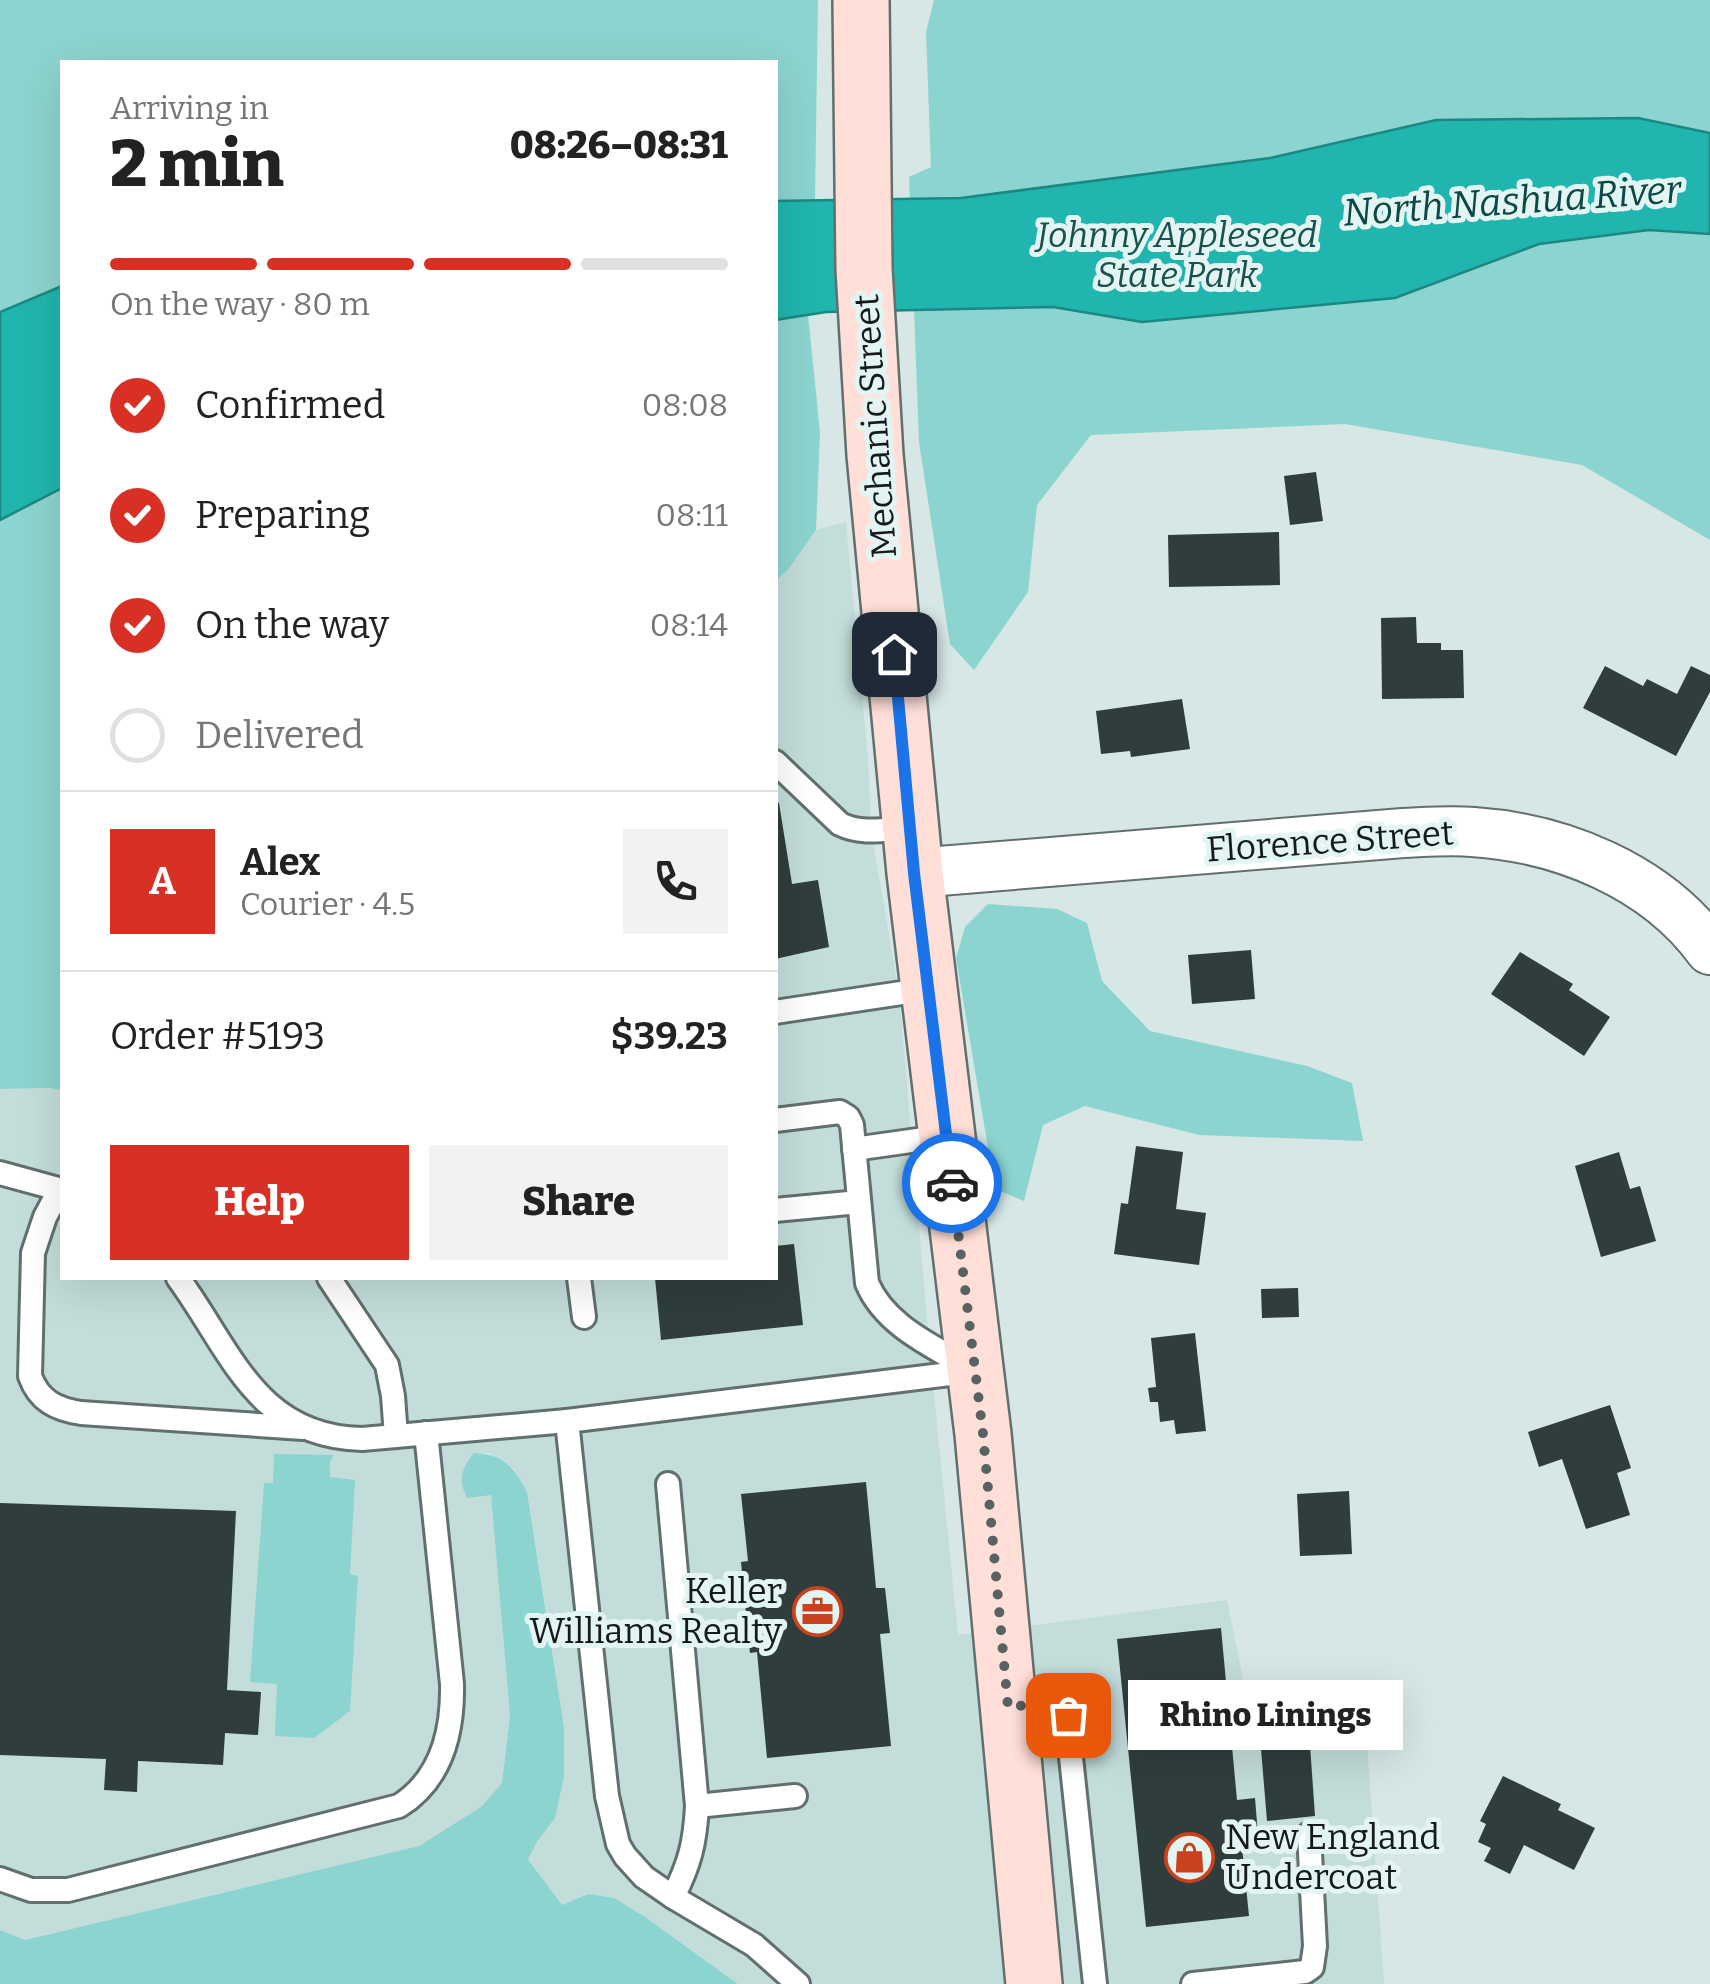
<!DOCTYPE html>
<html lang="en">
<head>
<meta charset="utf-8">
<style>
  :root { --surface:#fff; --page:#f2f2f2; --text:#222; --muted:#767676; --line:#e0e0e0; --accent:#d93025 }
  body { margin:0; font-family:Bitter,serif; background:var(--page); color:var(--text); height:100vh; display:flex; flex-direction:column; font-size:38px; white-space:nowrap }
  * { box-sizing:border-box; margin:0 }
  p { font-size:32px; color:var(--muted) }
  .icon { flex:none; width:55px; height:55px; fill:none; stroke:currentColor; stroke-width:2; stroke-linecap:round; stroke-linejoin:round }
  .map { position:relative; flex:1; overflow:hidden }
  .panel { position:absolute; left:60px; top:60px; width:718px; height:1220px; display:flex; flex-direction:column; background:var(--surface); border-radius:0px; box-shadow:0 10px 40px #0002 }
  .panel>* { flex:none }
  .pin { position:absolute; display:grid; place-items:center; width:85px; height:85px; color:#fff; margin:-42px; border-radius:20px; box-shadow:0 5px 15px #0006 }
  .courier { position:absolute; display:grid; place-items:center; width:100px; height:100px; margin:-50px; border:8px solid #1a73e8; border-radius:50%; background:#fff; color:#222; box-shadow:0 2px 12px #0007 }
  .bubble { position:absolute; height:70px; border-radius:0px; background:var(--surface); box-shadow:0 10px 40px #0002; font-size:32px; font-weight:800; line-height:70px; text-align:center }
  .summary em { font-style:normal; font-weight:800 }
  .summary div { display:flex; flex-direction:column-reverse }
  .summary { display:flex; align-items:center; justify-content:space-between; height:170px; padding:0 50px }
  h1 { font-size:65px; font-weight:800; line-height:75px }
  .bar { display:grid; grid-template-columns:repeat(4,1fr); gap:15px 10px; align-content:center; height:120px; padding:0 50px }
  .bar i { height:12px; border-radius:8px; background:var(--line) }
  .bar .current { background:var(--accent) }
  .bar p { grid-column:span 4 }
  .line { display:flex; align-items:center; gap:25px; padding:0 50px; border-top:2px solid var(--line) }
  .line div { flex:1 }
  .round { display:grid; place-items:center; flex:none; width:105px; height:105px; border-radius:0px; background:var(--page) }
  ol { padding:0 50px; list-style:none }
  li { display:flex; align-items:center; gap:30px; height:110px }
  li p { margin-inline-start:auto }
  li .icon { padding:10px; border-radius:50%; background:var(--accent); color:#fff; stroke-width:4 }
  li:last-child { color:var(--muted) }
  li i { width:55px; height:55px; border:5px solid var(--line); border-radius:50% }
  .cta { display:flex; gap:20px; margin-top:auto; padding:20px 50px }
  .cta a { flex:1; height:115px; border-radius:0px; background:var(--accent); color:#fff; font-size:40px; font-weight:800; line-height:115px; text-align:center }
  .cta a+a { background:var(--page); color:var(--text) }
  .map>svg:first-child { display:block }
  .built { fill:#c3ddda }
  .green { fill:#8cd4cf }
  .water { fill:#20b5ae; stroke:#1d8782; stroke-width:2.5 }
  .building { fill:#2f3d3c }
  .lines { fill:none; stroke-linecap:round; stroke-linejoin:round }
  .lane-casing { stroke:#61706e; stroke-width:28 }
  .street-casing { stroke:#61706e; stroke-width:52 }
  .secondary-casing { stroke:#61706e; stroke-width:60 }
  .lane { stroke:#fff; stroke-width:22 }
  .street { stroke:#fff; stroke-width:48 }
  .secondary { stroke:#ffdfd7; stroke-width:55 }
  .done { stroke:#596262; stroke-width:10; stroke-dasharray:0 18 }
  .route { stroke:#1a73e8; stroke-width:12 }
  .labels { text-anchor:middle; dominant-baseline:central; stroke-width:10; stroke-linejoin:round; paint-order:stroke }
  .park-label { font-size:35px; font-style:italic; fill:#18514e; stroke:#e3f5f3 }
  .street-label { font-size:35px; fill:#151b1b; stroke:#e3f5f3 }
  .poi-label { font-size:35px; fill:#151b1b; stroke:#e3f5f3; text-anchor:end }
  .water-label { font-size:38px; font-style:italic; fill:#0c4845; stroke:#e3f5f3 }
</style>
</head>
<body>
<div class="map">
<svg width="1710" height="1984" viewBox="0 0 1710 1984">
  <rect width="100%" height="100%" fill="#d6e7e6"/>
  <polygon class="built" points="846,522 868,759 871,830 899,993 929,1344 958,1635 1227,1600 1254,1734 1366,1729 1384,1984 738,1984 645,1917 588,1894 562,1905 528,1858 538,1840 564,1727 541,1577 527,1492 514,1469 488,1453 475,1453 491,1494 510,1716 502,1783 481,1807 419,1846 25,1940 0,1930 0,1089 49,1088 62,1090 62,1278 775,1278 775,581 788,570 816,530"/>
  <g class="green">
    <polygon points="0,0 818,0 815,200 775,201 775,62 62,62 62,286 0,312"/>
    <polygon points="934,0 1710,0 1710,540 1582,465 1345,424 1091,435 1037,505 1028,592 974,670 950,644 919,442 909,177 931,167 926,32"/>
    <polygon points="808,315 820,432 816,530 788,570 775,581 775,320"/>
    <polygon points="62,488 62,1090 49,1088 0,1089 0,520"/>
    <polygon points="988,904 1057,909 1087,923 1102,981 1150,1031 1307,1066 1352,1083 1363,1141 1199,1135 1085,1106 1043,1125 1024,1201 995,1189 956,958 965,927"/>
    <path d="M 474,1453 C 504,1454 514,1468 527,1492 L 564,1727 L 564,1777 L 555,1818 L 538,1840 L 528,1859 L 562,1905 L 588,1894 L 614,1898 L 645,1917 L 738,1984 L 0,1984 L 0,1930 L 25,1940 L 419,1846 L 481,1807 L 502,1783 L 510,1716 L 491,1495 L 467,1498 C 458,1480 461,1468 474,1453 Z"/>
    <polygon points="274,1454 334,1455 330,1462 330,1477 355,1480 350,1574 358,1576 350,1711 314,1738 275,1736 277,1684 250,1682 264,1483 273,1483"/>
  </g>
  <g class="water">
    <polygon points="1638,118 1710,133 1710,234 1649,230 1539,244 1395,298 1142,322 1053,307 826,312 775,320 775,201 961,198 1270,158 1436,120"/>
    <polygon points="62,286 62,488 0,520 0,312"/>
  </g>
  <g class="building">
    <polygon points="1316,472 1323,521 1290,525 1284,476"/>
    <polygon points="1279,532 1280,585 1169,587 1168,535"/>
    <polygon points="1416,617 1417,643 1441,643 1441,650 1463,650 1464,698 1382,699 1381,618"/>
    <polygon points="1605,666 1643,686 1647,679 1677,694 1691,666 1710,675 1710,692 1676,756 1583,708"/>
    <polygon points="1182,699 1190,749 1131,757 1130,751 1101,754 1096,711"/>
    <polygon points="775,803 779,803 792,884 818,880 829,947 775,959"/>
    <polygon points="1251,950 1255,999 1192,1004 1188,955"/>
    <polygon points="1520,952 1573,984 1569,990 1610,1017 1584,1056 1491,994"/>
    <polygon points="1136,1146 1183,1152 1176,1209 1206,1213 1199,1265 1114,1254 1121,1203 1128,1204"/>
    <polygon points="1619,1152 1630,1189 1640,1186 1656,1241 1601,1257 1575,1166"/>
    <polygon points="794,1244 803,1325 661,1340 655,1278 775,1278 775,1246"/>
    <polygon points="1298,1288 1299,1317 1262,1318 1261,1289"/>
    <polygon points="1195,1333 1206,1431 1176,1434 1174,1420 1160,1422 1158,1402 1150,1402 1148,1388 1156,1387 1151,1338"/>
    <polygon points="1610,1405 1631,1468 1617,1473 1630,1515 1586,1529 1562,1459 1539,1467 1528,1432"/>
    <polygon points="866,1482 876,1588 885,1588 890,1633 880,1634 891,1746 767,1758 757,1652 750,1653 741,1562 748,1561 741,1494"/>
    <polygon points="1349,1491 1352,1554 1300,1556 1297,1494"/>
    <polygon points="0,1503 236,1511 227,1690 261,1692 258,1735 225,1733 223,1765 138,1761 137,1792 104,1790 106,1759 0,1755"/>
    <polygon points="1221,1628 1237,1800 1255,1798 1258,1835 1241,1837 1249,1916 1146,1927 1117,1639"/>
    <polygon points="1310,1745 1315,1816 1267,1821 1261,1749"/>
    <polygon points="1503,1776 1561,1804 1558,1810 1595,1828 1574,1870 1524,1845 1510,1874 1484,1861 1491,1848 1478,1842 1486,1824 1480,1821"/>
  </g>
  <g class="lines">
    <defs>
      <g id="lane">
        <path d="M 775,762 L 840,824 C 862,835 886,829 910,828"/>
        <polyline points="775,1012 928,989"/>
        <path d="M 775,1120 L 840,1112 L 848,1117 L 852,1125 L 867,1283 C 885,1326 933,1346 971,1369"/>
        <polyline points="854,1149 946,1136"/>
        <polyline points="0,1173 62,1190"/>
        <path d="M 60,1189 L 45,1217 L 33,1253 L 30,1376 C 39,1401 56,1409 81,1413 L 303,1428"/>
        <polyline points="775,1210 859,1202"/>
        <path d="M 178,1278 C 231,1350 256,1437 362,1439 L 567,1421"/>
        <polyline points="329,1278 387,1365 393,1396 396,1436"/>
        <polyline points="579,1278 584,1317"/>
        <path d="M 668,1484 L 697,1806 C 695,1843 690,1863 673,1897"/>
        <polyline points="1009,1707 1058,1702 1066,1710 1095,1984"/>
        <polyline points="697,1806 795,1796"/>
        <path d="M 0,1879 L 31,1890 L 68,1890 L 399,1806 C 442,1779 453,1732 452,1684 L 426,1433"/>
        <polyline points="798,1984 754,1945 673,1897 644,1877 625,1856 618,1844 607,1796 567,1421 974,1371"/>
        <polyline points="1193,1984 1305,1972 1312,1967 1315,1946 1309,1834"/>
      </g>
      <path id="street" d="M 915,873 L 1403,833 C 1427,832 1450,830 1473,832 C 1562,838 1656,876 1710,950"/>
      <polyline id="secondary" points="861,0 864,269 875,455 915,873 983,1434 1034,1984"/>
    </defs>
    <use href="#lane" class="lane-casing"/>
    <use href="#street" class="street-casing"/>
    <use href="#secondary" class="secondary-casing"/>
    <use href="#lane" class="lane"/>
    <use href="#street" class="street"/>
    <use href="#secondary" class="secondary"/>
  </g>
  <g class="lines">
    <polyline class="done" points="952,1183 983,1434 1008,1707 1058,1702 1066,1710 1068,1715"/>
    <polyline class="route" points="894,654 914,873 952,1183"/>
  </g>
  <defs>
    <symbol id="office-ring" viewBox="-11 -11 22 22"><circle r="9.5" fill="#e3f5f3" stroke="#ca411d" stroke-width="1.5"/><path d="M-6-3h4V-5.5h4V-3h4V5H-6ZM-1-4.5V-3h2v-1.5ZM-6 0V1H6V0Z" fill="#ca411d"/></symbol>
    <symbol id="shop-ring" viewBox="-11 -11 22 22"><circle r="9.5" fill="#e3f5f3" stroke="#ca411d" stroke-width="1.5"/><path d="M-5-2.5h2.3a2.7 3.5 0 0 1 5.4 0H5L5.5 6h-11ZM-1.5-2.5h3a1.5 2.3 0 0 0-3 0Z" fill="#ca411d"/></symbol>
  </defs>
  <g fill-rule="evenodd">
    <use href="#office-ring" x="790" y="1584" width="55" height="55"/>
    <use href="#shop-ring" x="1162" y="1830" width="55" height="55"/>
  </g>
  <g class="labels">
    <g class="park-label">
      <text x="1177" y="235">Johnny Appleseed<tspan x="1177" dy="40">State Park</tspan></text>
    </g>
    <g class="street-label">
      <text transform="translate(875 426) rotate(-94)">Mechanic Street</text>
      <text transform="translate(1330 841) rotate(-4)">Florence Street</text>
    </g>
    <g class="poi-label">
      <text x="782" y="1591">Keller<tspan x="782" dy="40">Williams Realty</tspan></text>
      <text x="1225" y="1837" text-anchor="start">New England<tspan x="1225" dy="40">Undercoat</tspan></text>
    </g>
    <g class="water-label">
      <text transform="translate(1512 201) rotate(-4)">North Nashua River</text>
    </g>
  </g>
</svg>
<div class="pin" style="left:1068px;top:1715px;background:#ea580c"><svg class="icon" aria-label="bag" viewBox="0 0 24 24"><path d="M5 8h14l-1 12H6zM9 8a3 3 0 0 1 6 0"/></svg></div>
<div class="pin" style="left:894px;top:654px;background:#1f2937"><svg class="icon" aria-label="home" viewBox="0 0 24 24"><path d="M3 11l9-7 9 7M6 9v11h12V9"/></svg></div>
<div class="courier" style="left:952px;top:1183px"><svg class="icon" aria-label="car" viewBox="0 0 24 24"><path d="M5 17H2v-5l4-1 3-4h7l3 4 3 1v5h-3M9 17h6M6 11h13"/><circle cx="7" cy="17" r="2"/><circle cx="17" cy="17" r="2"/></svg></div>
<div class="bubble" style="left:1128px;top:1680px;width:275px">Rhino Linings</div>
<section class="panel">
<div class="summary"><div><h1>2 min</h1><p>Arriving in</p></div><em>08:26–08:31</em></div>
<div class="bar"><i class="current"></i><i class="current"></i><i class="current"></i><i></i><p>On the way · 80 m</p></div>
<ol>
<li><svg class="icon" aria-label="check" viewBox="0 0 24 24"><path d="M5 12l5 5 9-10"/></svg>Confirmed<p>08:08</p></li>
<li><svg class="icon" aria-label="check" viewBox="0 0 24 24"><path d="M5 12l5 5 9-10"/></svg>Preparing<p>08:11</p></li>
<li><svg class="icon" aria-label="check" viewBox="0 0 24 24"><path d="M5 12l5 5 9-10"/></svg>On the way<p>08:14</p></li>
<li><i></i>Delivered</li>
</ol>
<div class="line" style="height:180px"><b class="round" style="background:var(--accent);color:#fff">A</b><div><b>Alex</b><p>Courier · 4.5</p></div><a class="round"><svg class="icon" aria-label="phone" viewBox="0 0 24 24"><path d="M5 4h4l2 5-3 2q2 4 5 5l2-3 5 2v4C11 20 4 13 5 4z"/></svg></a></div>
<div class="line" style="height:130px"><div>Order #5193</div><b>$39.23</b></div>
<div class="cta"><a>Help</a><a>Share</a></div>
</section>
</div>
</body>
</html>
